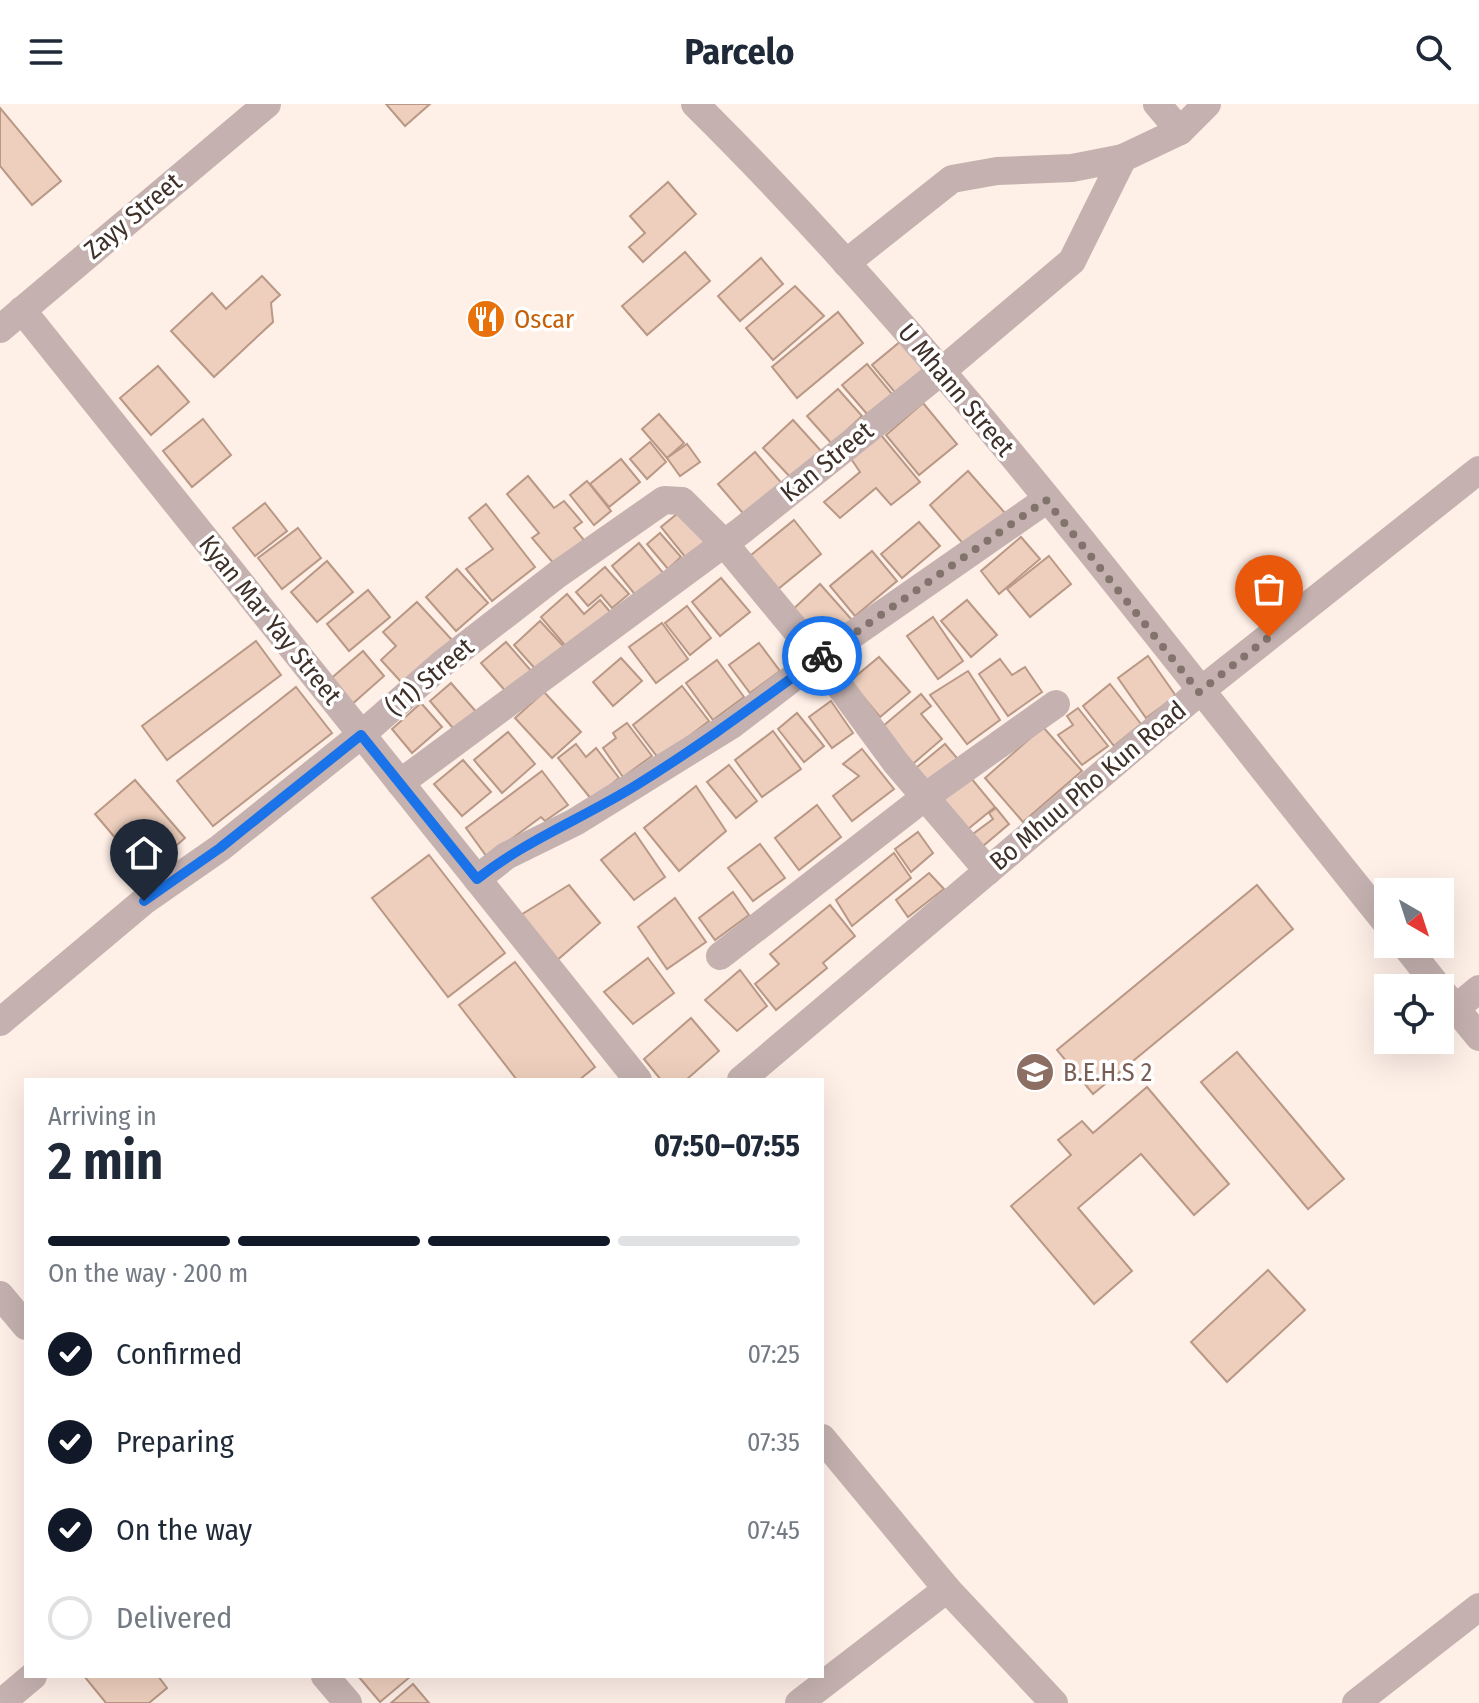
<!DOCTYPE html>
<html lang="en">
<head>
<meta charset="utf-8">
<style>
  :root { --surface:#fff; --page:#f2f2f3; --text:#1f2937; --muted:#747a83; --line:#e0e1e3; --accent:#111827 }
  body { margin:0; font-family:"Fira Sans Condensed",sans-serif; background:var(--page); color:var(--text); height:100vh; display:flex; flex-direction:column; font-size:30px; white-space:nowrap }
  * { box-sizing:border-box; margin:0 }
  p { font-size:26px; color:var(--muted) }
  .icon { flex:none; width:44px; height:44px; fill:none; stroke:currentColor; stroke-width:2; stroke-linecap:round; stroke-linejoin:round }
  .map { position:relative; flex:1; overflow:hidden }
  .drawer { position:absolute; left:24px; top:974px; width:800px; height:600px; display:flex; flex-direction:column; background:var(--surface); border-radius:0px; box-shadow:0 8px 32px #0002 }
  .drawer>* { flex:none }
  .needle { width:52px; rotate:141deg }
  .controls { position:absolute; left:1374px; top:774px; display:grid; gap:16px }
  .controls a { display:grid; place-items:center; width:80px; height:80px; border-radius:0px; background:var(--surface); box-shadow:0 8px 32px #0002; font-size:40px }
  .pin { position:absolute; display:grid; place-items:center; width:68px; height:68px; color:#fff; margin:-82px -34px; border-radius:50% 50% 50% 0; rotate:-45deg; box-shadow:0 0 8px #0007 }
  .pin .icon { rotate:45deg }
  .courier { position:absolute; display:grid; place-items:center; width:80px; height:80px; margin:-40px; border:6px solid #1a73e8; border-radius:50%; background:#fff; color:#222; box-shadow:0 2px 10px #0007 }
  .overview em { font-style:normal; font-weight:700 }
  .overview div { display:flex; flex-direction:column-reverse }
  .overview { display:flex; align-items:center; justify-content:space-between; height:136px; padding:0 24px }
  h1 { font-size:52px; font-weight:700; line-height:60px }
  .bar { display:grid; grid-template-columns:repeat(4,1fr); gap:12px 8px; align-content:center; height:96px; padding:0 24px }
  .bar i { height:10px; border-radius:6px; background:var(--line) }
  .bar .on { background:var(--accent) }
  .bar p { grid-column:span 4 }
  ol { padding:0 24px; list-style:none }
  li { display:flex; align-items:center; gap:24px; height:88px }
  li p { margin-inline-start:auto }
  li .icon { padding:8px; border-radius:50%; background:var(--accent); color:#fff; stroke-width:4 }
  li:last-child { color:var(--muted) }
  li i { width:44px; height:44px; border:4px solid var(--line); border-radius:50% }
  header { display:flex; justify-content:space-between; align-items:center; height:104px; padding:0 24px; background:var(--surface); font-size:36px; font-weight:700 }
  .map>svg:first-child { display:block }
  .building { fill:#eecfbd; stroke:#b99885; stroke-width:2 }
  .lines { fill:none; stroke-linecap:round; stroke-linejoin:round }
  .minor { stroke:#c5b2b0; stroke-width:28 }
  .done { stroke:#82746c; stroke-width:8; stroke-dasharray:0 14.4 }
  .route { stroke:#1a73e8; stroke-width:10 }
  .labels { text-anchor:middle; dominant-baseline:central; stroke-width:7; stroke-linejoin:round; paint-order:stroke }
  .street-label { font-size:26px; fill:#3f3129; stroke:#fff }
  .food-label { font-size:26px; fill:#c56008; stroke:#fff; text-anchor:start }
  .education-label { font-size:26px; fill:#785e54; stroke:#fff; text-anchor:start }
</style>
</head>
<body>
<header><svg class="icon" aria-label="menu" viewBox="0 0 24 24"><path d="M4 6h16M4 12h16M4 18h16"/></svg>Parcelo<svg class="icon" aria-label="search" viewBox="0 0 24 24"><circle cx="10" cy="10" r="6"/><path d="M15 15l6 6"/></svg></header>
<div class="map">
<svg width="1479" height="1599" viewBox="0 0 1479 1599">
  <rect width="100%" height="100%" fill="#feefe7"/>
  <g class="building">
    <polygon points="386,0 430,0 405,22"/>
    <polygon points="0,4 61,77 32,101 0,62"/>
    <polygon points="668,78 696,110 643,158 629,143 645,129 630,112"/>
    <polygon points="685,148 710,177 647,231 622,202"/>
    <polygon points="761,154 783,180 740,217 718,192"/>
    <polygon points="262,172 280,191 271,199 273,218 214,273 171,227 212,189 226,205"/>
    <polygon points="795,182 824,212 773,256 746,224"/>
    <polygon points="838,208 863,239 797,294 772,263"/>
    <polygon points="901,237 927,268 898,292 872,261"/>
    <polygon points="867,260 892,290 867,310 842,281"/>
    <polygon points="158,262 189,298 151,331 120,294"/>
    <polygon points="838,285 862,312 832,340 807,312"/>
    <polygon points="923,299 957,340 919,371 886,331"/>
    <polygon points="659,310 684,339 667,354 642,325"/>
    <polygon points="203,315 231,351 192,383 163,347"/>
    <polygon points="793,316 822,348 792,375 763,344"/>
    <polygon points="876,325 920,378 891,401 876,384 840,414 824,398 860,368 847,349"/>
    <polygon points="650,338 666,358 647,375 630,355"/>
    <polygon points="687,340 700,358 680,372 667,354"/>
    <polygon points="755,348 784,382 747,414 718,380"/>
    <polygon points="621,355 640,378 609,403 590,380"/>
    <polygon points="968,367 1005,409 966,443 930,401"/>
    <polygon points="528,372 554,404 564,397 582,418 574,424 588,441 554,460 532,434 539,429 507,390"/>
    <polygon points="587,377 611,407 594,421 570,391"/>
    <polygon points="265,399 287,427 255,452 233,424"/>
    <polygon points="486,400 535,463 492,497 466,465 493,445 469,414"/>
    <polygon points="683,405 708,435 686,454 661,423"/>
    <polygon points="794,416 821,450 772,490 745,456"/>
    <polygon points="919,418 940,442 902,474 881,450"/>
    <polygon points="298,424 321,454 282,485 258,454"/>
    <polygon points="660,429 681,453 668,465 647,440"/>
    <polygon points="1021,433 1040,455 999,490 981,467"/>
    <polygon points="639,439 664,470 637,493 612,462"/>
    <polygon points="872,447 897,477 855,512 830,482"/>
    <polygon points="1049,452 1071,480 1030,513 1007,485"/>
    <polygon points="327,457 353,488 317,518 291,488"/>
    <polygon points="605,463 629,490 612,504 601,491 588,502 576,488"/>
    <polygon points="457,465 488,499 456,527 426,493"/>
    <polygon points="721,474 750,508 720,532 692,498"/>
    <polygon points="820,480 852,516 820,545 788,510"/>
    <polygon points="368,486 390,513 349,547 327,520"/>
    <polygon points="567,490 584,510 600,496 611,509 569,546 541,513"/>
    <polygon points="967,496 997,531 971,553 941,517"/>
    <polygon points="417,498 452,536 404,581 381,556 396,542 383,528"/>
    <polygon points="687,502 711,534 690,551 665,519"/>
    <polygon points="933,513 963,557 938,575 907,532"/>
    <polygon points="540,517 565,544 538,568 514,541"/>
    <polygon points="662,519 688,555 656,579 629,543"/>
    <polygon points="256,537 281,571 167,656 142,622"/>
    <polygon points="506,538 533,569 508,590 481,559"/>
    <polygon points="759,539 780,567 750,589 729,561"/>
    <polygon points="363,547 384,572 350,602 328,577"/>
    <polygon points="1148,552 1176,592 1146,614 1118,574"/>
    <polygon points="879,553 910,588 880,613 850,577"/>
    <polygon points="621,554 642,577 613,602 593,578"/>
    <polygon points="1000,555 1012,571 1025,563 1042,588 1008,612 979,570"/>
    <polygon points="717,556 744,593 713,616 686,579"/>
    <polygon points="968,567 1000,616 967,640 930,591"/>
    <polygon points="451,579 479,611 458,630 430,597"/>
    <polygon points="1110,580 1141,620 1114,642 1083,602"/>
    <polygon points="682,582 709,617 659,655 633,621"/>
    <polygon points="296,583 332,629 213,722 177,677"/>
    <polygon points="544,588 581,628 552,654 515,614"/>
    <polygon points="921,590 931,602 921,610 942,635 907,665 876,628"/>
    <polygon points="831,597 853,629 832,644 809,613"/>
    <polygon points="421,599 442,623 412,649 392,625"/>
    <polygon points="1078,604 1108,642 1082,661 1058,631 1073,621 1067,612"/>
    <polygon points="797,609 824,642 804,658 778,625"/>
    <polygon points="627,619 652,652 623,673 603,644 616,634 613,629"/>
    <polygon points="1043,623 1082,667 1023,718 985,674"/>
    <polygon points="773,627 801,665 762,693 735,656"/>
    <polygon points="508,628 535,660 502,689 474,656"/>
    <polygon points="576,640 586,653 596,644 619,674 592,696 558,654"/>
    <polygon points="945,640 962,660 927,689 911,668"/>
    <polygon points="862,645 894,685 852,717 833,692 859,672 843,660"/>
    <polygon points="463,656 491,688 462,712 434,680"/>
    <polygon points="729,661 757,697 736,714 707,678"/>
    <polygon points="542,667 568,701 545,717 541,713 487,753 466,724"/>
    <polygon points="966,668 995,703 962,730 930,697"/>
    <polygon points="135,676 185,734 145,769 95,710"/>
    <polygon points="696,682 726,727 679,767 644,724"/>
    <polygon points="817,701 841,733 799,766 775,734"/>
    <polygon points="996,704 1009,720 983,742 973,730 993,715 989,709"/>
    <polygon points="918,728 933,749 911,768 895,745"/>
    <polygon points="635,729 665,773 634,796 601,756"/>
    <polygon points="760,740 785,774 753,797 728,764"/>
    <polygon points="894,749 911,774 852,822 836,796"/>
    <polygon points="429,751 505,849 448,893 372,794"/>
    <polygon points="929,769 944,785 908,813 896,796"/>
    <polygon points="569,781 600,819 555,858 516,814"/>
    <polygon points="1257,781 1293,825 1093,990 1057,946"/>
    <polygon points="733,788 749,811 715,836 699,814"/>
    <polygon points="675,794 706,838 667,865 638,823"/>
    <polygon points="830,801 855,832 823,859 827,864 776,906 755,880 779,860 770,850"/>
    <polygon points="648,854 674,889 633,920 604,888"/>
    <polygon points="515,858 595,963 579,976 517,976 459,901"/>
    <polygon points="740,866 767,902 737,927 705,896"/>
    <polygon points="691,914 719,947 686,976 661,976 644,955"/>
    <polygon points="1237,948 1344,1075 1308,1105 1201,978"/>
    <polygon points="1147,983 1229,1080 1194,1111 1141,1050 1078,1104 1132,1167 1094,1200 1011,1102 1071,1051 1058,1036 1082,1017 1093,1029"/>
    <polygon points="1268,1166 1305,1206 1227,1278 1191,1238"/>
    <polygon points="84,1572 158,1572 167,1584 149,1599 106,1599"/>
    <polygon points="358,1572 411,1572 380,1598"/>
    <polygon points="413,1580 429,1599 391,1599"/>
  </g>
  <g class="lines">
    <g class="minor">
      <path d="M 695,0 C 950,252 1163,543 1388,821"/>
      <polyline points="1157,0 1180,27"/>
      <polyline points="846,159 952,75 997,67 1072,64 1123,54"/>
      <polyline points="22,206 638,976"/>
      <polyline points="0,225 267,0"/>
      <polyline points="400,679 741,427 943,266 1072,157 1123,54 1180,27 1207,0"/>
      <polyline points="477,775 506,752 575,718 733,620 819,554 1046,396"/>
      <polyline points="1404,840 1439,884"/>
      <polyline points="720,852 925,693 1056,600"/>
      <polyline points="1440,885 1479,933"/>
      <polyline points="1456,904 1479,885"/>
      <polyline points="0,918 144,797 220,744 361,631 443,559 558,470 664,396 682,397 724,439 819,554 896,659 988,767"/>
      <polyline points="741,976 1199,588 1479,366"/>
      <polyline points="0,1191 26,1222"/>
      <polyline points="822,1334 947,1485 1054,1599"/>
      <polyline points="325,1572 348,1599"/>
      <polyline points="1,1599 33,1572"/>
      <polyline points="799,1599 947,1485"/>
      <polyline points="1356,1599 1479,1503"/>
    </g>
  </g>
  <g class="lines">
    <polyline class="done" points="822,552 1046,396 1199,588 1269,533"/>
    <path class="route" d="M 144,797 L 220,744 L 361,631 L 477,775 C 525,737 583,714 635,682 C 700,642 760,597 822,552"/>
  </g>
  <defs>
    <symbol id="restaurant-disc" viewBox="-11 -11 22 22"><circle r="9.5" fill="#e8710a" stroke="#fff"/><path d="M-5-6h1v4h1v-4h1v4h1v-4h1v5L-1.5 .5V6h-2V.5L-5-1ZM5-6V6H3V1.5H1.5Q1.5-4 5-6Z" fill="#fff"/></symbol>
    <symbol id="school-disc" viewBox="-11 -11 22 22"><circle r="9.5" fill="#8d6e63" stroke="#fff"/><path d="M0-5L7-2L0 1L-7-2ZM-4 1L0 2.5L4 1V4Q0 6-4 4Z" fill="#fff"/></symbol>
  </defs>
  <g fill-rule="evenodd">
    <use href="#restaurant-disc" x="464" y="193" width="44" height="44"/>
    <use href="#school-disc" x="1013" y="946" width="44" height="44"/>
  </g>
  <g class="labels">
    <g class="street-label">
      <text transform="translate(133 112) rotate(-40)">Zayy Street</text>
      <text transform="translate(956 286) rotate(50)">U Mhann Street</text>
      <text transform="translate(827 358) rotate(-39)">Kan Street</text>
      <text transform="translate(270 516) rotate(51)">Kyan Mar Yay Street</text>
      <text transform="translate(430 573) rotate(-40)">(11) Street</text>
      <text transform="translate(1088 682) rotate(-40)">Bo Mhuu Pho Kun Road</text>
    </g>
    <g class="food-label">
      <text x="514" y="215">Oscar</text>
    </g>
    <g class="education-label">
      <text x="1063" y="968">B.E.H.S 2</text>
    </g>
  </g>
</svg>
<div class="controls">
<a><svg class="needle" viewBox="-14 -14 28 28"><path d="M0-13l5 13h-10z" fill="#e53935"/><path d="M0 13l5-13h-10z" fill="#747a83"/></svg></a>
<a><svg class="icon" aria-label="locate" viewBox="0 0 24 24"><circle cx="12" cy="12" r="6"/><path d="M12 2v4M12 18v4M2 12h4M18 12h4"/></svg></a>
</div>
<div class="pin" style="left:1269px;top:533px;background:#ea580c"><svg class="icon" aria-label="bag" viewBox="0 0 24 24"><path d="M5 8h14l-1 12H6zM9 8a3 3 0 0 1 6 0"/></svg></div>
<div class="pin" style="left:144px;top:797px;background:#1f2937"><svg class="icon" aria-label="home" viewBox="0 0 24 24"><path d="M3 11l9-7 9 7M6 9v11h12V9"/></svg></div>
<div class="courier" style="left:822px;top:552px"><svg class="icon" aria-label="bike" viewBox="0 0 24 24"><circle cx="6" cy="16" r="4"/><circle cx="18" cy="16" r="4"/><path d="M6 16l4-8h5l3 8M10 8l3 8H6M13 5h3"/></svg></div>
<section class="drawer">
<div class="overview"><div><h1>2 min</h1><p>Arriving in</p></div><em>07:50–07:55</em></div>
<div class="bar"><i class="on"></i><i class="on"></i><i class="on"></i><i></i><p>On the way · 200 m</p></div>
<ol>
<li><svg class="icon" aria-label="check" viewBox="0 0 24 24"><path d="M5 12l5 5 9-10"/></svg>Confirmed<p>07:25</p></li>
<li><svg class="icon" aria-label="check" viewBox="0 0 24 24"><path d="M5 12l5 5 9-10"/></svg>Preparing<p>07:35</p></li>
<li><svg class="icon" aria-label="check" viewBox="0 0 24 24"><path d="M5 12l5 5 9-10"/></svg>On the way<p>07:45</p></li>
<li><i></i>Delivered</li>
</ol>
</section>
</div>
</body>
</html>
